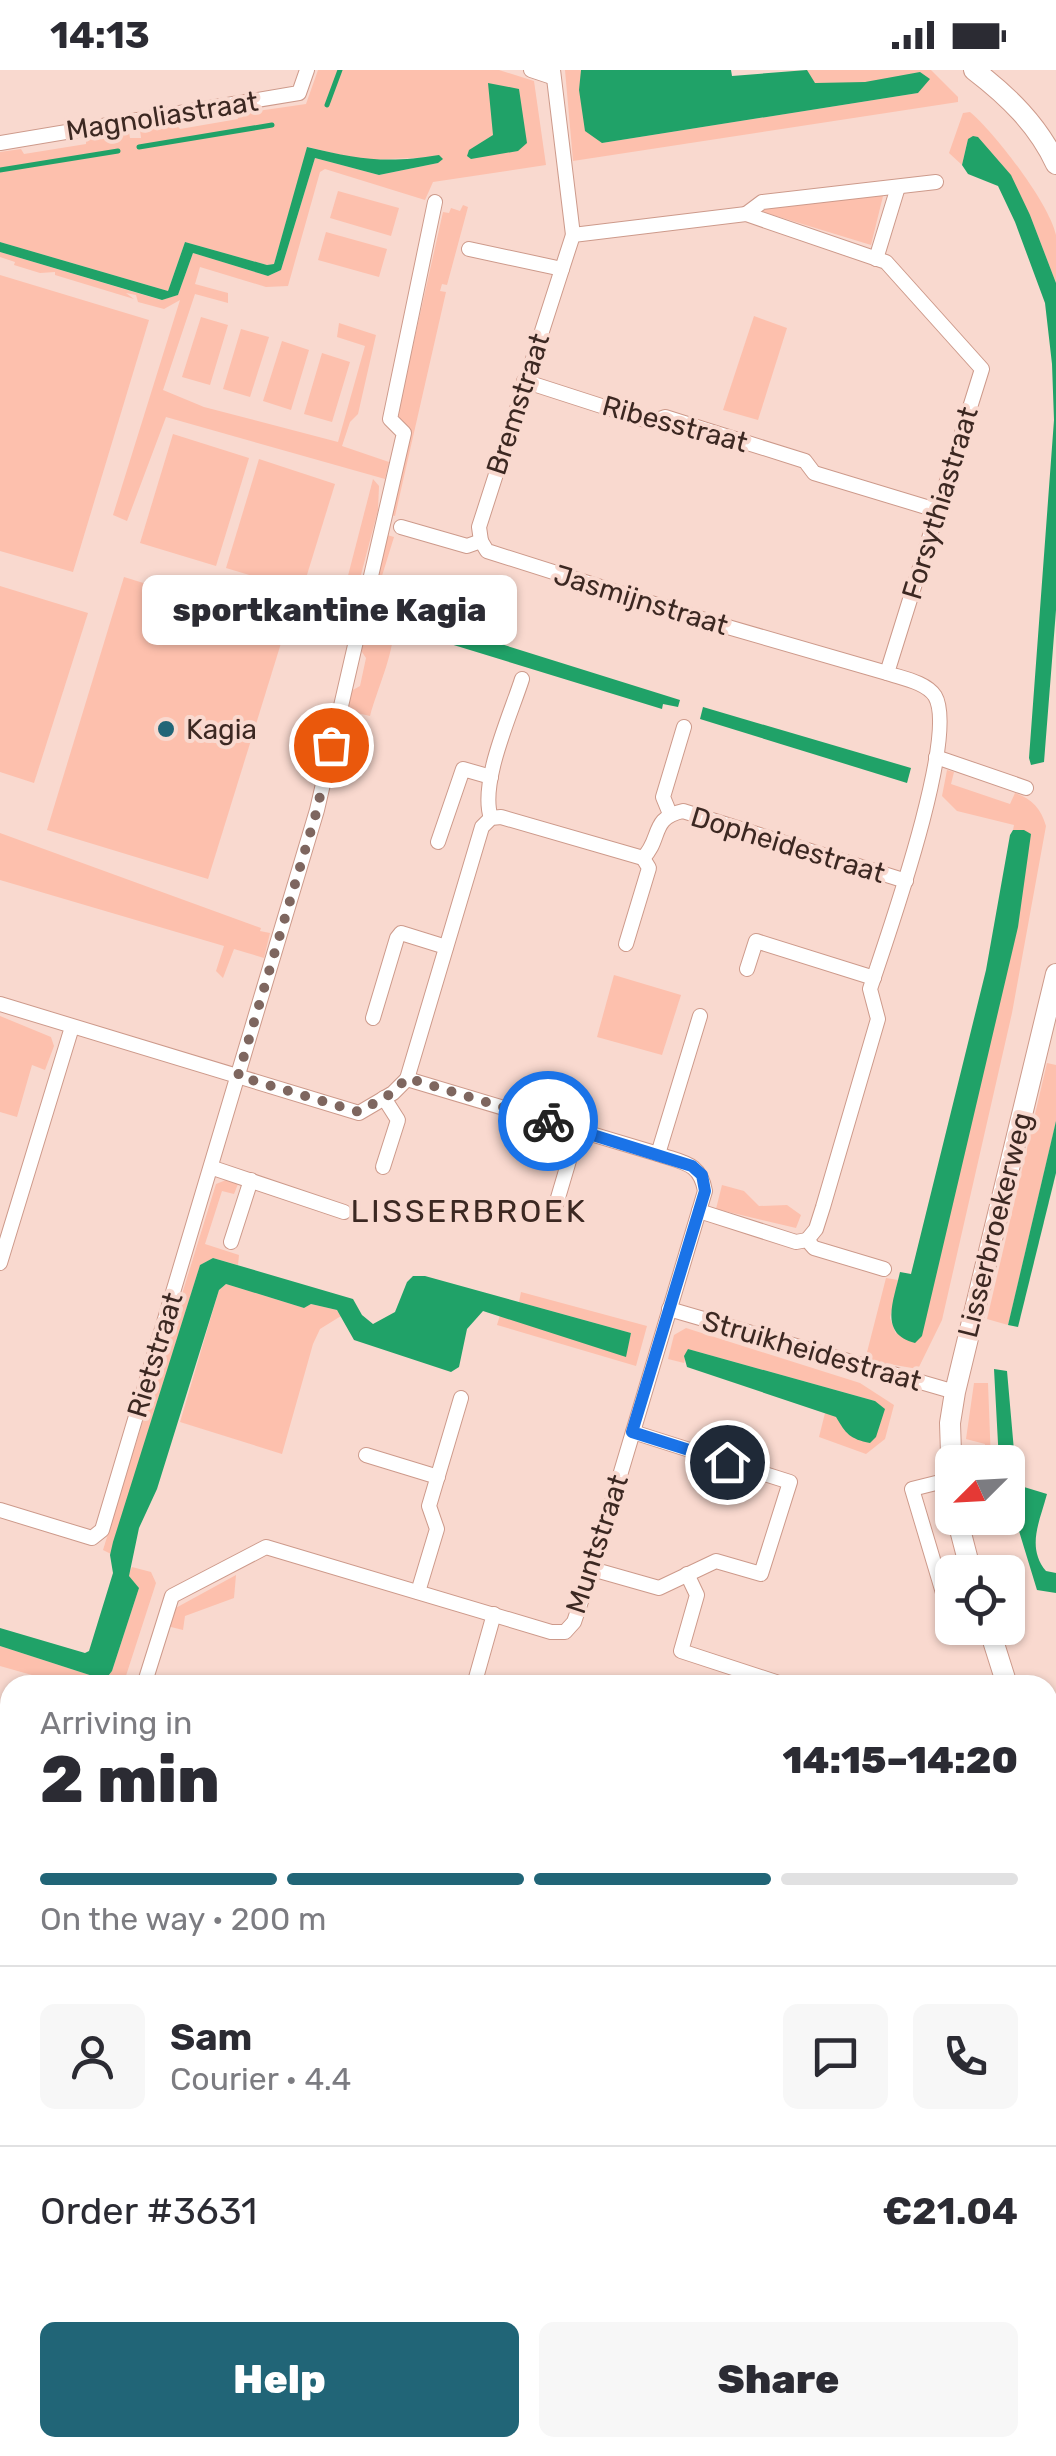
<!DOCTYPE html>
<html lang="en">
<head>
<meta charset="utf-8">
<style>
  :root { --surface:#fff; --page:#f7f7f7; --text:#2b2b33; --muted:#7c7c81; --line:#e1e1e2; --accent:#216577 }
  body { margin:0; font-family:Rubik,sans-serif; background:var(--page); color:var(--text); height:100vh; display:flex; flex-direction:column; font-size:38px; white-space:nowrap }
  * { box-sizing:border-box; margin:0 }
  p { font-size:32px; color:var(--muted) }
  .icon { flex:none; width:55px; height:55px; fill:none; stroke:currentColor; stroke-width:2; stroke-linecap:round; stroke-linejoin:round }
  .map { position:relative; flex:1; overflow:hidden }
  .sheet { position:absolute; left:0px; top:1605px; width:1058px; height:782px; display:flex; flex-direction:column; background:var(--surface); border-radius:30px 30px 0 0; box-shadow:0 2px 8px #0004 }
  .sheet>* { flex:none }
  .needle { width:65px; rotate:246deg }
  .tools { position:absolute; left:935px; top:1375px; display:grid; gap:20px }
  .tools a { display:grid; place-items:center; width:90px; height:90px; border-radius:15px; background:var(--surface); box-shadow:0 2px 8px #0004; font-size:50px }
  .pin { position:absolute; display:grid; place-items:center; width:85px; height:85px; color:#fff; margin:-42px; border:5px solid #fff; border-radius:50%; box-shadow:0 2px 10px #0007 }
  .courier { position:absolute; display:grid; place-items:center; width:100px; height:100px; margin:-50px; border:8px solid #1a73e8; border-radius:50%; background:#fff; color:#222; box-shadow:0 2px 12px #0007 }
  .bubble { position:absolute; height:70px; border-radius:15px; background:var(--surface); box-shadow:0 2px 8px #0004; font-size:32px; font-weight:800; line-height:70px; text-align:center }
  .overview em { font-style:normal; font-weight:800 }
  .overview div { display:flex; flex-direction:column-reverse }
  .overview { display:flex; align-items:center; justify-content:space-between; height:170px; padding:0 40px }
  h1 { font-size:65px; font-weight:800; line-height:75px }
  .bar { display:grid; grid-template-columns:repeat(4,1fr); gap:15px 10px; align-content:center; height:120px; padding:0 40px }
  .bar i { height:12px; border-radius:8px; background:var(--line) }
  .bar .active { background:var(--accent) }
  .bar p { grid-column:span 4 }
  .line { display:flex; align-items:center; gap:25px; padding:0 40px; border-top:2px solid var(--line) }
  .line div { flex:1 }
  .round { display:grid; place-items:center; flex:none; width:105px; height:105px; border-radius:15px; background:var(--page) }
  .cta { display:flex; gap:20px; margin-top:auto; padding:20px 40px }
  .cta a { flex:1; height:115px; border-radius:15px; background:var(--accent); color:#fff; font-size:40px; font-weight:800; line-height:115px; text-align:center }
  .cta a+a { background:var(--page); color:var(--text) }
  .status { display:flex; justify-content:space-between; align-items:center; height:70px; padding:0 50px; background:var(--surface); direction:ltr }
  .status svg { height:28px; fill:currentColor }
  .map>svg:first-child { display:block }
  .green { fill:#fdc0ad }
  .water { fill:#20a268 }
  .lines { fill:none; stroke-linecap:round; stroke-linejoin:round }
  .stream { stroke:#20a268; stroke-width:5 }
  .minor-casing { stroke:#cd9a8b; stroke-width:16 }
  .tertiary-casing { stroke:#cd9a8b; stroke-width:20 }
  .secondary-casing { stroke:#cd9a8b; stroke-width:22 }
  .minor { stroke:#fff; stroke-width:14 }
  .tertiary { stroke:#fff; stroke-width:18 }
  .secondary { stroke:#fff; stroke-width:20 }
  .done { stroke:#7e665f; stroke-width:10; stroke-dasharray:0 18 }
  .route { stroke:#1a73e8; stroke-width:12 }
  .poi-dot { fill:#216577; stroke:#f9d9cf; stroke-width:4 }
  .labels { text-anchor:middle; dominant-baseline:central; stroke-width:8; stroke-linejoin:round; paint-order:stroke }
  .street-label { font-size:28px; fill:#3c2822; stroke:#f9d9cf }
  .poi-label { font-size:28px; fill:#3c2822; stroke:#f9d9cf; text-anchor:start }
  .quarter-label { font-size:32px; letter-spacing:2.5px; fill:#3c2822; stroke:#f9d9cf }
</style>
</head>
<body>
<div class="status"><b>14:13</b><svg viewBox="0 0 49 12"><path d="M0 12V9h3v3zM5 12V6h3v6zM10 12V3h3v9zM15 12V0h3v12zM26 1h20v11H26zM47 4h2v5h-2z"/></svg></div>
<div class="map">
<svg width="1056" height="2386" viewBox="0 0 1056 2386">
  <rect width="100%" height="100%" fill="#f9d9cf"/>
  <g class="green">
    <polygon points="318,0 499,0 534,11 546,95 433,112 425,130 325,99 320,102 288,216 266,217 200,197 195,214 228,223 228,233 195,224 163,320 204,337 338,372 365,276 337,267 339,253 376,265 358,344 350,352 342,376 389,392 385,409 166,347 127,451 113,445 180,230 164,239 138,232 136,225 126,223 134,229 55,205 55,202 40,203 14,195 15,192 0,187 0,182 161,230 178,225 193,183 268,206 281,200 315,88 379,105 438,93 440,87 362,90 308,77 274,194 267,195 185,172 168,221 0,172 0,82 21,79 24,84 86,74 86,69 129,62 130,68 141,68 140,60 176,54 180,59 238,49 237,44 306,34"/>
    <polygon points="565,0 581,0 602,73 918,23 929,9 863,18 805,21 805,0 931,0 958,27 958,32 573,91"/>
    <path d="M 970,42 C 995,63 1049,133 1056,165 C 1056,180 1056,198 1056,213 L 1030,145 L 968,69 L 962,95 L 949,83 L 963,43 Z"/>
    <polygon points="338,121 399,138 391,166 330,148"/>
    <polygon points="884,122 871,175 763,142 766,137"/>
    <polygon points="463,135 468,137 447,215 442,214 440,221 446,222 395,446 391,445 411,365 399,347 399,338 443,142 449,143 451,138 460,141"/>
    <polygon points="326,162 387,179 379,207 318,190"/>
    <polygon points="0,205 149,250 73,502 0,481"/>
    <polygon points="754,246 787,258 758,350 723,340"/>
    <polygon points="201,247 228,255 210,315 182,307"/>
    <polygon points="241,259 269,267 250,327 223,319"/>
    <polygon points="282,271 309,280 291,340 263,331"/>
    <polygon points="322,283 350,292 332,352 304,344"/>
    <polygon points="173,364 249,388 216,496 140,473"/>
    <polygon points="259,389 335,414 302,521 226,498"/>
    <polygon points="373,409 379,416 378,440 347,558 335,556"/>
    <path d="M 387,465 L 394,467 L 373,535 L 372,549 L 394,557 C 393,586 378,617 370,646 L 348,641 L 351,621 L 360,616 L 366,588 L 360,579 Z"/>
    <polygon points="124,507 286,557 208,809 47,760"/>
    <polygon points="0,516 88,543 34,713 0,702"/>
    <path d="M 947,700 L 954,702 L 951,714 L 1010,734 L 1015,723 C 1032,729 1041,739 1046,756 L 1012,943 L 942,1250 L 918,1299 L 865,1290 L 886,1208 L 898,1210 L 890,1248 L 896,1264 L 1024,760 L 1013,760 L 1014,755 L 957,741 L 942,726 Z"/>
    <polygon points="0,763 261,858 260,861 270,863 264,888 234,879 223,908 216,901 224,876 0,810"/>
    <polygon points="614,905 681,925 662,985 597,967"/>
    <polygon points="0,946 51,967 54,976 45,1000 32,995 17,1047 0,1042"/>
    <polygon points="1047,993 1056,995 1056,1051 1008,1255 987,1249"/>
    <polygon points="226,1110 238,1114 234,1124 222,1121 205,1174 239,1185 238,1195 213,1188 200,1195 111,1484 103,1480 216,1114"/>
    <polygon points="722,1115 744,1121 759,1136 787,1135 801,1145 796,1158 716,1139"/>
    <polygon points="226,1214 304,1238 311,1234 337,1240 341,1246 320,1259 313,1274 282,1384 180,1352 219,1220"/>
    <polygon points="521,1222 647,1256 636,1296 497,1255 500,1245 625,1286 631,1263 519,1232"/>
    <polygon points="686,1258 860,1313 894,1335 885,1369 866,1384 819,1367 825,1343 837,1347 875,1331 688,1279 684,1293 668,1289 674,1265"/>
    <polygon points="974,1313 988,1313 991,1392 983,1392 985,1374 966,1369"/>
    <polygon points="132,1497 151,1502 156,1513 123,1615 67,1615 0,1596 0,1576 105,1610 112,1601 139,1518 128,1506"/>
    <polygon points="236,1505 234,1528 185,1546 183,1560 167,1556 172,1540"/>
  </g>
  <g class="water">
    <polygon points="581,0 731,0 732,6 807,0 815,13 865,12 920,2 930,9 918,23 602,73 585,61 579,20"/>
    <polygon points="488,13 519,19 527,73 518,81 471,89 467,86 469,80 493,65"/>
    <polygon points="973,66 978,67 1011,105 1030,145 1056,213 1056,540 1044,692 1031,695 1029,688 1054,350 1052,294 1045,233 1015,152 998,116 968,104 962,95 968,69"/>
    <path d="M 307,77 C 358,89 386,94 439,85 L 443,89 L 438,93 L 379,105 L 315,88 L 281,200 L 268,206 L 193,183 L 178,225 L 162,230 L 0,182 L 0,172 L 168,221 L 185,172 L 267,195 L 274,194 Z"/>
    <polygon points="373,534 680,630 678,637 663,634 662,639 372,550"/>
    <polygon points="703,637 911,698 907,713 700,649"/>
    <path d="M 1013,760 L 1024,760 L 1031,764 L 1018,857 L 922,1266 L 915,1273 C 878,1264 894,1230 900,1202 L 911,1204 L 986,900 L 1010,765 Z"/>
    <polygon points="1056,1051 1056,1103 1018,1257 1008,1255"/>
    <polygon points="213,1188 353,1229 362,1245 373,1254 395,1242 407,1212 413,1206 425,1206 631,1263 626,1287 483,1241 467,1259 459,1297 451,1302 354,1270 337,1240 311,1234 304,1238 226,1214 219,1220 157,1419 139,1458 129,1506 139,1518 112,1601 105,1610 0,1576 0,1558 85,1583 89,1581 113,1503 110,1485 113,1472 200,1195"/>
    <path d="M 688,1279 L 875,1331 L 885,1339 L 876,1367 L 870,1373 C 850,1369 846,1364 836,1347 L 687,1297 L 684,1286 Z"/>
    <path d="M 994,1299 L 1007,1301 L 1015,1392 L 1024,1417 L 1047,1424 C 1040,1451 1026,1477 1046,1501 L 1056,1503 L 1056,1523 L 1037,1520 L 1008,1425 L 1008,1392 L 999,1392 Z"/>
    <polygon points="10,1980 10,2086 0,2090 0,1983"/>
  </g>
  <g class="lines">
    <g class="stream">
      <polyline points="327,35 340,0"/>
      <polyline points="139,77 272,55"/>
      <polyline points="0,100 118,81"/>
    </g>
    <defs>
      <g id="minor">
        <polyline points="531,0 552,7"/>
        <polyline points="553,0 573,165"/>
        <polyline points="0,73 299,23 307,0"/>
        <polyline points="746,144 762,132 936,112"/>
        <path d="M 469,179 L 562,199 L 573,165 L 746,144 L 886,192 L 982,299 L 887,603 C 901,608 926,612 935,626 C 959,666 886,870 870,919 L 878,949 L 823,1137 L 816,1159 L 807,1170"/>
        <polyline points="876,189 898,117"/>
        <polyline points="524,311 651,352 665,347 805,391 814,403 936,440"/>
        <polyline points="401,457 467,476 481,471 487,481 714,553 887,603"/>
        <polyline points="481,471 479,457 562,199"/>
        <polyline points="936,687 1026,718"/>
        <polyline points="670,744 663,727 684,657"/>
        <path d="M 491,748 C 479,713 511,644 522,609"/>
        <polyline points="438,772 463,699 491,707"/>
        <polyline points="626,874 649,798 643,788"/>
        <polyline points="747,899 756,871 874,908"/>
        <path d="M 0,934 L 359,1043 L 393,1023 L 407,1009 L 658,1084 C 683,1093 700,1092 705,1121 L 592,1499 L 574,1552 L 565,1562 L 551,1562 L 266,1477 L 172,1526 L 144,1615"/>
        <polyline points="373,948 397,868 401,863 446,877"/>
        <path d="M 407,1009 L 482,757 L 491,748 L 501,747 L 643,788 C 662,769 650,748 683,741 L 906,811"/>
        <polyline points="658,1084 700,946"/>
        <polyline points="383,1097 398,1050 384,1028"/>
        <polyline points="213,1098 344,1142"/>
        <polyline points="555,1138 578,1060"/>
        <polyline points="699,1141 796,1172 807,1170 814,1178 884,1199"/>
        <polyline points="231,1172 251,1110"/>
        <polyline points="0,1193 72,957"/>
        <polyline points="669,1239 955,1322"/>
        <polyline points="366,1385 438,1407"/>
        <polyline points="952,1409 912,1419 952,1553"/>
        <polyline points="0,1440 92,1468 102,1460 317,740 404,363 390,349 435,132"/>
        <polyline points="592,1499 659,1518 716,1491 761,1504 790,1412 633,1362"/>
        <polyline points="687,1504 697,1525 681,1581 785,1615"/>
        <polyline points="418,1522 437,1459 429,1436 461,1328"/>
        <polyline points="474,1615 494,1544"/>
        <polyline points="0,1771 10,1774"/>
        <polyline points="1048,1949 1056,1952"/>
        <polyline points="0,2315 10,2309"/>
        <polyline points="736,2378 764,2386"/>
        <polyline points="199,2386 201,2378"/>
        <polyline points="354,2386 356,2378"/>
        <polyline points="689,2386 691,2378"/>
      </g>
      <g id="tertiary">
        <polyline points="1048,1638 1056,1635"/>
        <polyline points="0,1965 10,1962"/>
      </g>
      <g id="secondary">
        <path d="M 974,0 C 1008,26 1038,55 1056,94"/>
        <polyline points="952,1413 950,1353 955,1322 1056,904"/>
        <polyline points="957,1448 971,1502"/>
        <polyline points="989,1558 1007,1615"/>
        <polyline points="1048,1733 1056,1760"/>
        <polyline points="1048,1817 1056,1780"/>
        <polyline points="913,2386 915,2378"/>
      </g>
    </defs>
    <use href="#minor" class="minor-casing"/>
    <use href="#tertiary" class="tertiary-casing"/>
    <use href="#secondary" class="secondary-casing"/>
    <use href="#minor" class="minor"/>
    <use href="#tertiary" class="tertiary"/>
    <use href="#secondary" class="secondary"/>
  </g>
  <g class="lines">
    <polyline class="done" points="331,675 317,740 238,1006 359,1042 392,1023 407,1008 548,1051"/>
    <polyline class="route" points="548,1051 692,1096 702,1105 705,1121 632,1362 727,1392"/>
  </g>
  <circle class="poi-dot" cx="166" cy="659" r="10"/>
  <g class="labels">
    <g class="street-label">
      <text transform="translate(162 46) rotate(-9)">Magnoliastraat</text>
      <text transform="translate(518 334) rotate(-72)">Bremstraat</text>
      <text transform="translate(675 354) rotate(15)">Ribesstraat</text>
      <text transform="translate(940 433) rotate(-73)">Forsythiastraat</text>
      <text transform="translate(641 530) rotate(17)">Jasmijnstraat</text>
      <text transform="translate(788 775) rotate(17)">Dopheidestraat</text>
      <text transform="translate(995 1155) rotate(-76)">Lisserbroekerweg</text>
      <text transform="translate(812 1281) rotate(16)">Struikheidestraat</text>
      <text transform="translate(155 1285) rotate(-73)">Rietstraat</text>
      <text transform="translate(597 1474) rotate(-72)">Muntstraat</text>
    </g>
    <g class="poi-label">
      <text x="186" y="659">Kagia</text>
    </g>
    <g class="quarter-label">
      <text x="469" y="1141">LISSERBROEK</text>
    </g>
  </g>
</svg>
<div class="tools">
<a><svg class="needle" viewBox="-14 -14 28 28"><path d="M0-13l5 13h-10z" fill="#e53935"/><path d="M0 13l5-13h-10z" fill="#7c7c81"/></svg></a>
<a><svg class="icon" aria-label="locate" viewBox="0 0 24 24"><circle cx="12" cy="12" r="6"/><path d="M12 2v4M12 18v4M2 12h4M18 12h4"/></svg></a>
</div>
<div class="pin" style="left:331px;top:675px;background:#ea580c"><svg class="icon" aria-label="bag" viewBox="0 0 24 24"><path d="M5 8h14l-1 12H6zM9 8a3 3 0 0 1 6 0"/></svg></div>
<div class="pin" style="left:727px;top:1392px;background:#1f2937"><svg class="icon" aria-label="home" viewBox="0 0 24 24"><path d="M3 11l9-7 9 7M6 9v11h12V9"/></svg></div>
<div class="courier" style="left:548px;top:1051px"><svg class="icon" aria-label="bike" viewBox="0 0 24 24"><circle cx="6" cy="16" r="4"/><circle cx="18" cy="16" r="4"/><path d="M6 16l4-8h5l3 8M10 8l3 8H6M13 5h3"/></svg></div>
<div class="bubble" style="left:142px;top:505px;width:375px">sportkantine Kagia</div>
<section class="sheet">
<div class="overview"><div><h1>2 min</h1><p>Arriving in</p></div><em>14:15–14:20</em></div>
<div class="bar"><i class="active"></i><i class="active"></i><i class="active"></i><i></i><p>On the way · 200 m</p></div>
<div class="line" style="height:180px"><a class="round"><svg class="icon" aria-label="person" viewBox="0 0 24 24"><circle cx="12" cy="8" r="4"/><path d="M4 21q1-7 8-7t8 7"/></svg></a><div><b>Sam</b><p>Courier · 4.4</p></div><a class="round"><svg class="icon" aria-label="chat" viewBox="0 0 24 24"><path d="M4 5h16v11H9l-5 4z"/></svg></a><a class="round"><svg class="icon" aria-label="phone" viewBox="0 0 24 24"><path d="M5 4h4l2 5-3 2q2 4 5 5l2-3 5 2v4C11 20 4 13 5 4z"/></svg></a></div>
<div class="line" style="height:130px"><div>Order #3631</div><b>€21.04</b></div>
<div class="cta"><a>Help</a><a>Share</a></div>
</section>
</div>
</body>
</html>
